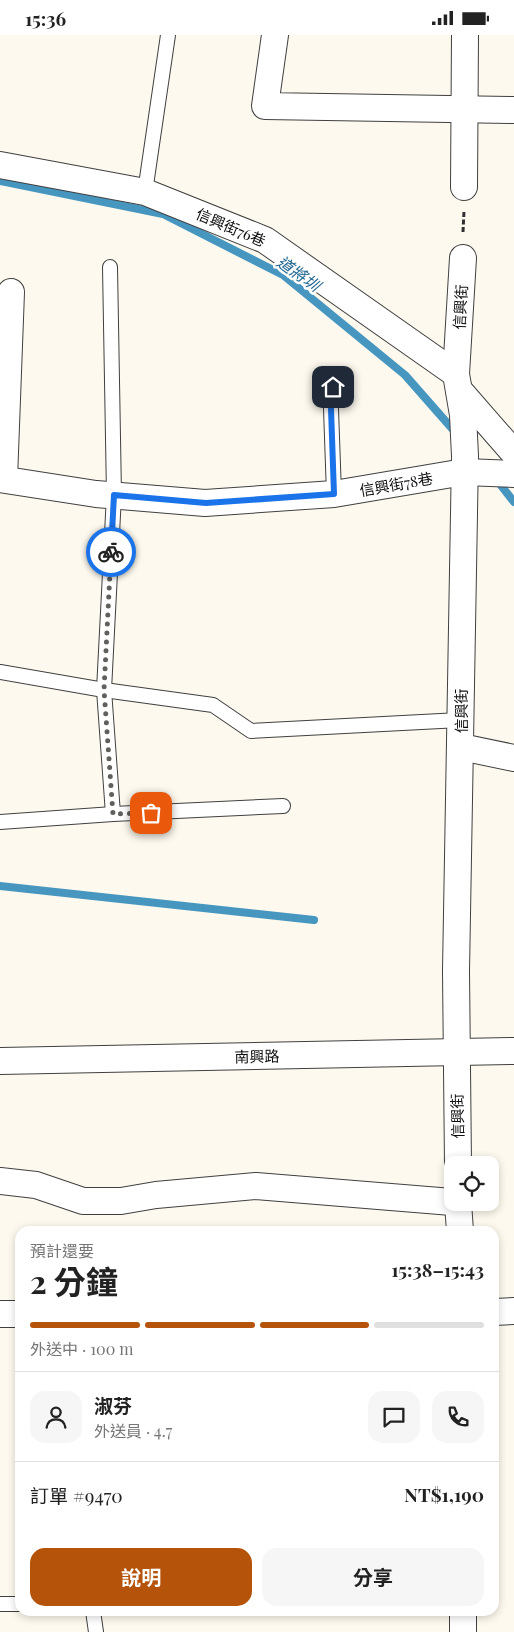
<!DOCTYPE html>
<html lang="zh-TW">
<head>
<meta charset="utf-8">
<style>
  :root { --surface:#fff; --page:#f6f6f6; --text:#222; --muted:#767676; --line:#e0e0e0; --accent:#b45309 }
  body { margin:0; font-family:"Playfair Display","Noto Sans TC",serif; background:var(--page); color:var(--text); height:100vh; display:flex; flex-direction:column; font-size:19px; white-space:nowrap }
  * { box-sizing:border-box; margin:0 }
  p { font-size:16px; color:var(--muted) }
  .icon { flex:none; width:28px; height:28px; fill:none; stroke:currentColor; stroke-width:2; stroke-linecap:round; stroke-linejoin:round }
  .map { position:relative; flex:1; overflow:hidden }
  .drawer { position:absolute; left:15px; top:1191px; width:484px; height:390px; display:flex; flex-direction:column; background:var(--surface); border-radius:15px; box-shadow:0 2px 8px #0003 }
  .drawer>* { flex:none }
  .fabs { position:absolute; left:444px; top:1121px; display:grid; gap:10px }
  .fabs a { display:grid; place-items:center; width:55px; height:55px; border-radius:10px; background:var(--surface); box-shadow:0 2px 8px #0003; font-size:25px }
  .pin { position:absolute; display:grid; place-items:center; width:42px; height:42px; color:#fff; margin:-21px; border-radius:10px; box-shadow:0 2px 8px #0006 }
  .courier { position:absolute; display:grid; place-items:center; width:50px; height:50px; margin:-25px; border:4px solid #1a73e8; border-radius:50%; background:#fff; color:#222; box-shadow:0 1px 6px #0007 }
  .head em { font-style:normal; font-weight:700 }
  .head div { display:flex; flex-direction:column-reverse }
  .head { display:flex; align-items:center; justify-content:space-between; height:85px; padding:0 15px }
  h1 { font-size:32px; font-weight:700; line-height:38px }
  .bar { display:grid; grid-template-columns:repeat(4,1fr); gap:8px 5px; align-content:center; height:60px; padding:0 15px }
  .bar i { height:6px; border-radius:4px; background:var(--line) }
  .bar .selected { background:var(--accent) }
  .bar p { grid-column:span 4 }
  .line { display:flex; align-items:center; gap:12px; padding:0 15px; border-top:1px solid var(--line) }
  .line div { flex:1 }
  .round { display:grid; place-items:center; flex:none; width:52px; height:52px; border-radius:15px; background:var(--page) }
  .button { display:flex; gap:10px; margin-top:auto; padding:10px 15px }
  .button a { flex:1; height:58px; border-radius:15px; background:var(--accent); color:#fff; font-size:20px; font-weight:700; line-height:58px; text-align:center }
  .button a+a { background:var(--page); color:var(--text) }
  .status { display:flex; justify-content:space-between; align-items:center; height:35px; padding:0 25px; background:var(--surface); direction:ltr }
  .status svg { height:14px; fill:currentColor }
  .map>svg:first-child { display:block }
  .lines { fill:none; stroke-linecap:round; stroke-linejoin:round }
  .stream { stroke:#4696c0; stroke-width:8 }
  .lane-casing { stroke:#404040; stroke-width:16 }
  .street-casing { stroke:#404040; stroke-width:28 }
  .path { stroke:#2f2f2f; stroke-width:3; stroke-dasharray:5 2.5; stroke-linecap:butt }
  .lane { stroke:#fff; stroke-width:14 }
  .street { stroke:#fff; stroke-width:26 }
  .done { stroke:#61605c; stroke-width:5; stroke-dasharray:0 9 }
  .route { stroke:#1a73e8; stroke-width:6 }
  .labels { text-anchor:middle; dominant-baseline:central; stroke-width:5; stroke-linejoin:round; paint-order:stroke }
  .street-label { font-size:15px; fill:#0d0d0d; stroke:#fff }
  .water-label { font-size:16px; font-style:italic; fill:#226892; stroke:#fff }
</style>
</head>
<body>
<div class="status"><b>15:36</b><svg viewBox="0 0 49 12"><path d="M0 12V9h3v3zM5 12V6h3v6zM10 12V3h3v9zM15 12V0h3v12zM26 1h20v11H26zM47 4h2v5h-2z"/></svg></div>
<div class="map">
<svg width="514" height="1597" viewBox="0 0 514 1597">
  <rect width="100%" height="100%" fill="#fdf9ee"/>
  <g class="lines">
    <g class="stream">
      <polyline points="0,146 163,179 283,240 405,340 456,398"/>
      <polyline points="496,444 514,467"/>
      <polyline points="0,851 314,885"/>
    </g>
    <defs>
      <g id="lane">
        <polyline points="145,157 168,0"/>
        <polyline points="110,232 114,460 104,655 113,779"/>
        <polyline points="333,352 331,374 334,459"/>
        <polyline points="0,637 104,655 213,670 251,696 460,685"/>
        <polyline points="0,787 113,779 283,771"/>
        <polyline points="0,1569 20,1569"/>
        <polyline points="93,1576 96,1597"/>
      </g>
      <g id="street">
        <polyline points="275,0 265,71 514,75"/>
        <polyline points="0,130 145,157 265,205 456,339"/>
        <polyline points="464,152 465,0"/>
        <polyline points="459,355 514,418"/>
        <polyline points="0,444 96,459 205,468 334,459 464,437 514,439"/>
        <polyline points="4,444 11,257"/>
        <polyline points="461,712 514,723"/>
        <polyline points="0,1026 514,1016"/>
        <polyline points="458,1130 456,936 465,421 463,380 456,339 463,223"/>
        <polyline points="0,1146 36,1150 83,1166 121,1166 156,1160 256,1151 452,1167"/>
        <polyline points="458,1168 460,1196"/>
        <polyline points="494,1277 514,1276"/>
        <polyline points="0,1279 20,1279"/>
        <polyline points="463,1597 463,1576"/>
      </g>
    </defs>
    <use href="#lane" class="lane-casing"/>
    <use href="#street" class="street-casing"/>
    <polyline class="path" points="463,197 464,176"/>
    <use href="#lane" class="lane"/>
    <use href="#street" class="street"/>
  </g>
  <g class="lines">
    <polyline class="done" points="111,517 104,655 113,779 151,778"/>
    <polyline class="route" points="111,517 114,460 206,468 334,459 331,374 333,352"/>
  </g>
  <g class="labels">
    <g class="street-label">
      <text transform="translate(231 192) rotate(23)">信興街76巷</text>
      <text transform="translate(460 272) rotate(-87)">信興街</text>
      <text transform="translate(396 449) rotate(-10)">信興街78巷</text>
      <text transform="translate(461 676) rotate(-90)">信興街</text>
      <text transform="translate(257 1021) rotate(-1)">南興路</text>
      <text transform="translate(457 1081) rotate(-91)">信興街</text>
    </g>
    <g class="water-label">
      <text transform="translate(299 238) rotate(35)">道將圳</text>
    </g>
  </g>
</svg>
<div class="fabs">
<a><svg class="icon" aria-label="locate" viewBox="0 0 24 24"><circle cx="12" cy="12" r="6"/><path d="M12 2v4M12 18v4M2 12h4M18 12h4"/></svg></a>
</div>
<div class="pin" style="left:151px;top:778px;background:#ea580c"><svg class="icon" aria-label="bag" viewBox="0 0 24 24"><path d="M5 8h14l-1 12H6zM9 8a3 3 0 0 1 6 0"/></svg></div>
<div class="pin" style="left:333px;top:352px;background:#1f2937"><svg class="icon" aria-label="home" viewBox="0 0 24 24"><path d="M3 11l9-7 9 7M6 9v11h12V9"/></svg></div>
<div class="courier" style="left:111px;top:517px"><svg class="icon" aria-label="bike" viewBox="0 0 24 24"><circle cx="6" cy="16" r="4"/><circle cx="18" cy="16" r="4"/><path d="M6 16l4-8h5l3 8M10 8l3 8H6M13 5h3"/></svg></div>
<section class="drawer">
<div class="head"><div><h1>2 分鐘</h1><p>預計還要</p></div><em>15:38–15:43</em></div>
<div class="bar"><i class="selected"></i><i class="selected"></i><i class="selected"></i><i></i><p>外送中 · 100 m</p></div>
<div class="line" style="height:90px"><a class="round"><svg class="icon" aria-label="person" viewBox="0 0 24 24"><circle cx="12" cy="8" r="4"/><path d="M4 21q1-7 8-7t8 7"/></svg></a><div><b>淑芬</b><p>外送員 · 4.7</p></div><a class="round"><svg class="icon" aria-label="chat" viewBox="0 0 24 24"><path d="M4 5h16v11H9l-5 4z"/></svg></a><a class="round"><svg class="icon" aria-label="phone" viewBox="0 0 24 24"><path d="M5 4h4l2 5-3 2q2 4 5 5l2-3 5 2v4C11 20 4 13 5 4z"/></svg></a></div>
<div class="line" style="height:65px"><div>訂單 #9470</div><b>NT$1,190</b></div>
<div class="button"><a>說明</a><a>分享</a></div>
</section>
</div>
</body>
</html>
